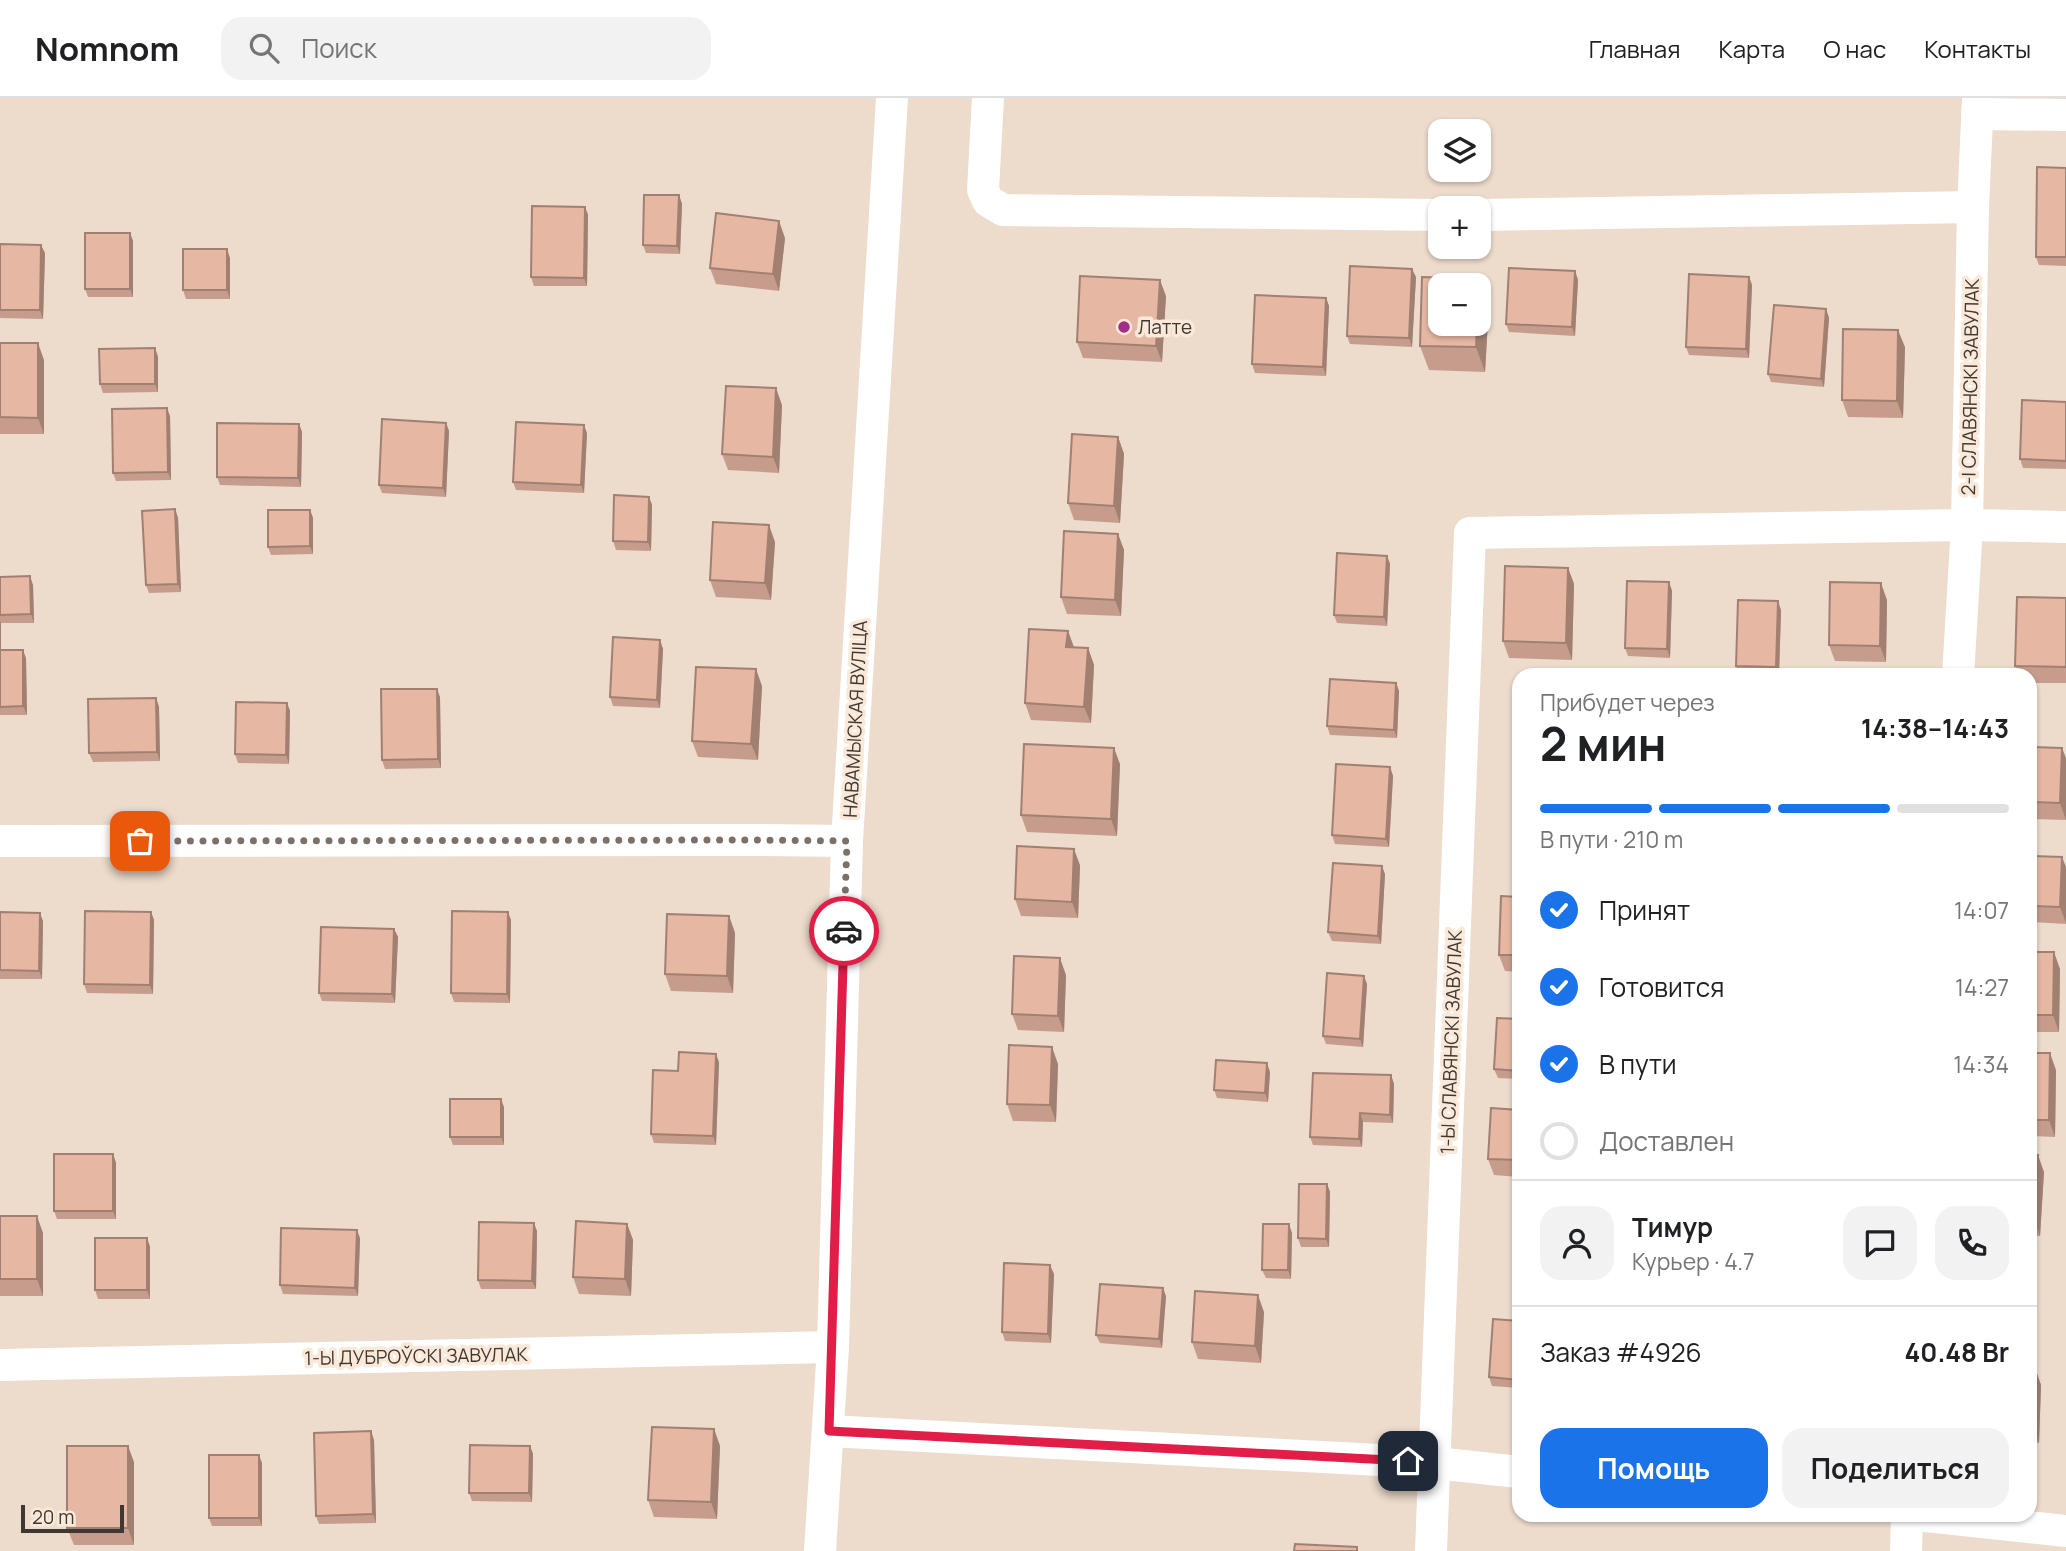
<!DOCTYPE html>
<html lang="ru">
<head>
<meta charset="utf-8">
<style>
  :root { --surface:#fff; --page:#f2f2f2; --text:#202124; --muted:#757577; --line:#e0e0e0; --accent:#1a73e8 }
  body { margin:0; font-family:Manrope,sans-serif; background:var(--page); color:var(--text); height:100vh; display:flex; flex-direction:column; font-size:26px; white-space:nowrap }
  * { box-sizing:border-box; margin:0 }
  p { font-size:23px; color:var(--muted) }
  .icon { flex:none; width:38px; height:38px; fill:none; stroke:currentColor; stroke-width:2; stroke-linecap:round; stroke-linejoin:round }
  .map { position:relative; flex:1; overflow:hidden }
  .details { position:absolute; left:1512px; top:570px; width:525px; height:854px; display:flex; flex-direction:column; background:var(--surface); border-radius:21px; box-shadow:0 2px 5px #0004 }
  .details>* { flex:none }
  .tools { position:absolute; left:1428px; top:21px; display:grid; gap:14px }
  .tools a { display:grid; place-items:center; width:63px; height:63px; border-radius:14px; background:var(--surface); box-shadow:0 2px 5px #0004; font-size:35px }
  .scale { position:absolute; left:21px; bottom:18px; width:103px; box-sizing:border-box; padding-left:7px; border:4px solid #3f3832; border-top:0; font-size:19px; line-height:24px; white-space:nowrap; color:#3f3832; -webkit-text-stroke:5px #fae9d9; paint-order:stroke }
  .pin { position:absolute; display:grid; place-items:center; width:60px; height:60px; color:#fff; margin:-30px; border-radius:14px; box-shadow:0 4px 10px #0006 }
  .courier { position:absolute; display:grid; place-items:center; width:70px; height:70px; margin:-35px; border:5px solid #e11d48; border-radius:50%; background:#fff; color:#222; box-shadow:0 2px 9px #0007 }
  .overview em { font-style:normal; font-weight:700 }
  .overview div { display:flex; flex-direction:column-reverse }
  .overview { display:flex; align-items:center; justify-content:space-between; height:119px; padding:0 28px }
  h1 { font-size:46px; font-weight:700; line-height:52px }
  .bar { display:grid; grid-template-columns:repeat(4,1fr); gap:10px 7px; align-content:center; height:84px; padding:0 28px }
  .bar i { height:9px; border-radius:5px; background:var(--line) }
  .bar .active { background:var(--accent) }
  .bar p { grid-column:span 4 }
  .line { display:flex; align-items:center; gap:18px; padding:0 28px; border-top:2px solid var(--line) }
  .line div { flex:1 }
  .round { display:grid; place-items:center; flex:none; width:74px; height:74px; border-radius:21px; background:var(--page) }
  ol { padding:0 28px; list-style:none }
  li { display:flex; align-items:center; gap:21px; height:77px }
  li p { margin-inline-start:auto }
  li .icon { padding:7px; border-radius:50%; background:var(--accent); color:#fff; stroke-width:4 }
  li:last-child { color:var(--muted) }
  li i { width:38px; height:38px; border:4px solid var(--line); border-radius:50% }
  .primary-button { display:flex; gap:14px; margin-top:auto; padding:14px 28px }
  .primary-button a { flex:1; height:80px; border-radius:21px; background:var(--accent); color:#fff; font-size:28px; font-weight:700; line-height:80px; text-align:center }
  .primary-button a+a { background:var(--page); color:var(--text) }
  header { display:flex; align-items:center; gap:42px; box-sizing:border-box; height:98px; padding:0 35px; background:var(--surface); border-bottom:2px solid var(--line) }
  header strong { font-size:33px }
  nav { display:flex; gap:38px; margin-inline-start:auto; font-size:24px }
  .search { width:490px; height:63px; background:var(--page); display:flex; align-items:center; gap:18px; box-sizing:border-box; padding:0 24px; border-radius:21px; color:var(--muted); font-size:26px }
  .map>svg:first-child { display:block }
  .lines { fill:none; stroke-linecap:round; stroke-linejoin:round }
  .street { stroke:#fff; stroke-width:32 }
  .wall { fill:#c69d8c }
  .shaded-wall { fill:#a18072 }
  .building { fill:#e6b7a3; stroke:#a18072; stroke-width:2 }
  .done { stroke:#7c7168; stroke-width:7; stroke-dasharray:0 12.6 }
  .route { stroke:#e11d48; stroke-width:9 }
  .poi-dot { fill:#a22e89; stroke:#fae9d9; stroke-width:2.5 }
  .labels { text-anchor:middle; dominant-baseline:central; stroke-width:7; stroke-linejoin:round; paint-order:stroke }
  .poi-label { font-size:19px; fill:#3f3832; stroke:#fae9d9; text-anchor:start }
  .street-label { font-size:19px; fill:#3f3832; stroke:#fae9d9 }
</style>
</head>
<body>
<header>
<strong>Nomnom</strong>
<div class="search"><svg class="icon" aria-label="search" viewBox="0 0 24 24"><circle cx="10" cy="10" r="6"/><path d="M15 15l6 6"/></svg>Поиск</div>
<nav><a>Главная</a><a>Карта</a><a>О нас</a><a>Контакты</a></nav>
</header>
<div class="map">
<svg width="2066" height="1453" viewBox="0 0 2066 1453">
  <rect width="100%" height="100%" fill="#eddbcc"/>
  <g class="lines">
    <g class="street">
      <polyline points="988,0 983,92 988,103 1003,112 1440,117"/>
      <polyline points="1977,16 2066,17"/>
      <polyline points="1479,117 1973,109"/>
      <polyline points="1958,578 1967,427 1973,109 1978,0"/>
      <polyline points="0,743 754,742 847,743"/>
      <polyline points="0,1267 833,1249"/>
      <polyline points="829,1333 1435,1365 1519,1374"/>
      <polyline points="1926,1418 2066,1433"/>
      <polyline points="820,1453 833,1249 847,743 892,0"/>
      <polyline points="1431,1453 1470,435 1967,427 2066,429"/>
      <polyline points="1906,1453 1907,1418"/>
    </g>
  </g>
  <g class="wall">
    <polygon points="2066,70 2066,168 2039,167 2036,159"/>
    <polygon points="679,97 682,106 680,156 646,155 643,147"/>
    <polygon points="585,109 588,117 587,188 534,188 531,179"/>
    <polygon points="130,135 133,143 133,199 88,199 85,191"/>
    <polygon points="785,140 779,193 716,186 710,170"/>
    <polygon points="0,146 45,155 43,221 0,220"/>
    <polygon points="230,160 230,201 186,201 183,192"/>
    <polygon points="1575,173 1578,182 1575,238 1509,234 1506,226"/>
    <polygon points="1416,179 1412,249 1350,246 1347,238"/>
    <polygon points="1749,179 1752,187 1749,260 1689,257 1686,249"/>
    <polygon points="1480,181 1489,206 1485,274 1429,272 1420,248"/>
    <polygon points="1166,198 1162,264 1083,260 1077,244"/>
    <polygon points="1326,200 1329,208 1326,278 1255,275 1252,266"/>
    <polygon points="1826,211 1829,220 1824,289 1771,284 1768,276"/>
    <polygon points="0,245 44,262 44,336 0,336"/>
    <polygon points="1905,249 1903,320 1848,319 1842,302"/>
    <polygon points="155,250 158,259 158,294 103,295 100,286"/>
    <polygon points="2066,304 2066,371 2023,370 2020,361"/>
    <polygon points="782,307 779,375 728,372 722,356"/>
    <polygon points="170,318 171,382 116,383 113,375"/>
    <polygon points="446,325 449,333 446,399 382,395 379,387"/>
    <polygon points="299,326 302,334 301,389 220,387 217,379"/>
    <polygon points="587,335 584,395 516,392 513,384"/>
    <polygon points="1118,339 1124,356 1120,425 1074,422 1068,405"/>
    <polygon points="649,399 652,407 651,453 616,452 613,443"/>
    <polygon points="175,411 178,420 181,494 149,495 146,487"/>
    <polygon points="310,412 313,420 313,456 271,457 268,449"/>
    <polygon points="1118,436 1124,452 1121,518 1067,516 1061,499"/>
    <polygon points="775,444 771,502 716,499 710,482"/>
    <polygon points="1387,458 1390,466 1387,528 1337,525 1334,517"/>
    <polygon points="1568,470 1574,486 1572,562 1509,560 1503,543"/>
    <polygon points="0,479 33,487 34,525 1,525 1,552 26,560 27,617 0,617"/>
    <polygon points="1669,484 1672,493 1670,560 1628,558 1625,550"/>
    <polygon points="2066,500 2066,585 2030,585 2030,578 2019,578 2015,568"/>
    <polygon points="1887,502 1886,564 1835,563 1829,547"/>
    <polygon points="1781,512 1779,577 1739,576 1736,568"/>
    <polygon points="1068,533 1074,549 1088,550 1094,567 1091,625 1031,622 1025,605"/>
    <polygon points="660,542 663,551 660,610 613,608 610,599"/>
    <polygon points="1396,585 1399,593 1397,640 1330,637 1327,628"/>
    <polygon points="762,588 758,662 698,659 692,643"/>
    <polygon points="440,599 441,670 385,671 382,662"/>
    <polygon points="156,600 159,609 160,663 93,664 89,655"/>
    <polygon points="287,605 290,613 289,666 238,665 235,656"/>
    <polygon points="2030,649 2066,660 2066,722 2030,721"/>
    <polygon points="1120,666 1117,738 1027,734 1021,717"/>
    <polygon points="1390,669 1393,678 1389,749 1335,746 1332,737"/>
    <polygon points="2030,758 2066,769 2066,826 2030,824"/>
    <polygon points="1080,767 1078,820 1021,818 1015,801"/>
    <polygon points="1385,776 1381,846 1332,843 1328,834"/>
    <polygon points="1519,799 1519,874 1505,873 1499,857"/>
    <polygon points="0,814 43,823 42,881 0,881"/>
    <polygon points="151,814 154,822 153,896 87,895 84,886"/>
    <polygon points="729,818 735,835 733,895 671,893 665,876"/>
    <polygon points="511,822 510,905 454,904 451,895"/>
    <polygon points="394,831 398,839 395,905 322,903 319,895"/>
    <polygon points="2030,854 2060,871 2059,934 2030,934"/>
    <polygon points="1066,877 1064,934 1018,932 1012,916"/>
    <polygon points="1367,886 1363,949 1326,946 1323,938"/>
    <polygon points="1519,921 1519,981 1498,980 1494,971"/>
    <polygon points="2030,955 2056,972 2055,1039 2030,1038"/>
    <polygon points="719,964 716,1047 654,1045 651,1036 678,973"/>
    <polygon points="1058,966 1056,1024 1013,1023 1007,1006"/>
    <polygon points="1270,974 1268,1004 1217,1000 1214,992"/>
    <polygon points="1391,977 1394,986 1393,1025 1363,1024 1362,1049 1313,1047 1310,1039"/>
    <polygon points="504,1009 504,1047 453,1047 450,1039"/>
    <polygon points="1519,1012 1519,1079 1494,1077 1488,1061"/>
    <polygon points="113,1056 116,1065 116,1121 57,1121 54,1113"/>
    <polygon points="2030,1057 2044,1074 2040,1138 2030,1138"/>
    <polygon points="1327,1086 1330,1094 1329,1149 1301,1149 1298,1140"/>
    <polygon points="0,1118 43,1135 43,1198 0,1198"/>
    <polygon points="627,1126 633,1142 631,1198 579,1196 573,1179"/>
    <polygon points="537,1133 536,1191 481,1191 478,1182"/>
    <polygon points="1292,1135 1291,1181 1266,1180 1262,1172"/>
    <polygon points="147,1140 150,1149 150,1201 98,1201 95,1192"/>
    <polygon points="360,1140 358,1198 283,1196 280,1187"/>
    <polygon points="1054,1176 1051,1245 1005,1243 1002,1234"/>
    <polygon points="1166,1198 1162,1250 1100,1245 1096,1237"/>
    <polygon points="1264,1214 1261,1265 1198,1261 1192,1244"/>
    <polygon points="1519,1223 1519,1290 1492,1288 1489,1279"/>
    <polygon points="2030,1270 2035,1270 2041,1287 2039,1345 2030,1345"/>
    <polygon points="714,1331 720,1348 717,1421 654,1419 648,1402"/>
    <polygon points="374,1342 376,1425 319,1426 316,1418"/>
    <polygon points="530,1348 533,1356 532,1404 472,1403 469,1395"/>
    <polygon points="134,1364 134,1447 74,1447 67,1430"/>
    <polygon points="262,1365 262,1428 212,1428 209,1420"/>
  </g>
  <g class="shaded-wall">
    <polygon points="679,97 682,106 680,156 677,148"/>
    <polygon points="585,109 588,117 587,188 584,180"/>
    <polygon points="779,123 785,140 779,193 773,176"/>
    <polygon points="130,135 133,143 133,199 130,191"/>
    <polygon points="41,147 45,155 43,221 40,212"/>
    <polygon points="227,151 230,160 230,201 227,192"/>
    <polygon points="1412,171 1416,179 1412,249 1409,240"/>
    <polygon points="1575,173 1578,182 1575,238 1572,229"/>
    <polygon points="1749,179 1752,187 1749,260 1746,251"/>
    <polygon points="1480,181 1489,206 1485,274 1476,249 1477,226 1479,226"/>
    <polygon points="1160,182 1166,198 1162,264 1156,248"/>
    <polygon points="1326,200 1329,208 1326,278 1323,269"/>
    <polygon points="1826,211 1829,220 1824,289 1821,281"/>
    <polygon points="1898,232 1905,249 1903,320 1897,303"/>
    <polygon points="38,245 44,262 44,336 38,320"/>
    <polygon points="155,250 158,259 158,294 155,286"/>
    <polygon points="776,290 782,307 779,375 773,359"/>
    <polygon points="167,310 170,318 171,382 168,374"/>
    <polygon points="446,325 449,333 446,399 443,390"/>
    <polygon points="299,326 302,334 301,389 298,380"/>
    <polygon points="584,327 587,335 584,395 581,387"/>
    <polygon points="1118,339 1124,356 1120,425 1114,408"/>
    <polygon points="649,399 652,407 651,453 648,444"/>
    <polygon points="175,411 178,420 181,494 178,486"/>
    <polygon points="310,412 313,420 313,456 310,448"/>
    <polygon points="769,427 775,444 771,502 765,485"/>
    <polygon points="1118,436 1124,452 1121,518 1115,502"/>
    <polygon points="1387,458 1390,466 1387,528 1384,519"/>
    <polygon points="1568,470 1574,486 1572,562 1566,545"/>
    <polygon points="30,478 33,487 34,525 31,516"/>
    <polygon points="1669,484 1672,493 1670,560 1667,551"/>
    <polygon points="1881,485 1887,502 1886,564 1880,548"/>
    <polygon points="1778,503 1781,512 1779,577 1776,569"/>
    <polygon points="0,523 1,525 1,560 0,557"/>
    <polygon points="1068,533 1074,550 1066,549"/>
    <polygon points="660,542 663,551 660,610 657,602"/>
    <polygon points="1088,550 1094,567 1091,625 1084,609"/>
    <polygon points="23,552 26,560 27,617 23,608"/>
    <polygon points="756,571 762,588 758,662 751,646"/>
    <polygon points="1396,585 1399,593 1397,640 1394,632"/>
    <polygon points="437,591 440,599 441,670 438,661"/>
    <polygon points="156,600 159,609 160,663 157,654"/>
    <polygon points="287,605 290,613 289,666 286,657"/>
    <polygon points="1114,650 1120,666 1117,738 1111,721"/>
    <polygon points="2062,650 2066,660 2066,722 2060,705"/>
    <polygon points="1390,669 1393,678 1389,749 1386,741"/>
    <polygon points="1074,751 1080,767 1078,820 1072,804"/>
    <polygon points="2062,759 2066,769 2066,825 2060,809"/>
    <polygon points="1382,768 1385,776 1381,846 1378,838"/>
    <polygon points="151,814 154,822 153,896 150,887"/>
    <polygon points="508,814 511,822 510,905 507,896"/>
    <polygon points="40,815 43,823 42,881 39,873"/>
    <polygon points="729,818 735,835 733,895 727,878"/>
    <polygon points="394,831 398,839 395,905 392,896"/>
    <polygon points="2054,854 2060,871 2059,934 2053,917"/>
    <polygon points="1060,860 1066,877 1064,934 1058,918"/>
    <polygon points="1364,878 1367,886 1363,949 1360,941"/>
    <polygon points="1052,949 1058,966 1056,1024 1050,1007"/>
    <polygon points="2050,955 2056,972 2055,1039 2049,1022"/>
    <polygon points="716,956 719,964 716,1047 713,1038"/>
    <polygon points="1267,965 1270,974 1268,1004 1265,995"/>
    <polygon points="1391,977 1394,986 1393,1025 1390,1017"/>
    <polygon points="501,1001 504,1009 504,1047 501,1039"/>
    <polygon points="1360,1015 1363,1024 1362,1049 1359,1041"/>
    <polygon points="113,1056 116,1065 116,1121 113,1113"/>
    <polygon points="2038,1057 2044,1074 2040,1138 2034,1122"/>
    <polygon points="1327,1086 1330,1094 1329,1149 1326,1141"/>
    <polygon points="37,1118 43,1135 43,1198 37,1181"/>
    <polygon points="534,1125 537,1133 536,1191 532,1183"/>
    <polygon points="627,1126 633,1142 631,1198 625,1181"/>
    <polygon points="1289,1126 1292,1135 1291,1181 1288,1172"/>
    <polygon points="357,1132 360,1140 358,1198 355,1190"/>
    <polygon points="147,1140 150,1149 150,1201 147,1192"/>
    <polygon points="1050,1167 1054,1176 1051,1245 1048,1236"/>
    <polygon points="1163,1190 1166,1198 1162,1250 1159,1241"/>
    <polygon points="1258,1197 1264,1214 1261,1265 1255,1248"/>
    <polygon points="2035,1270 2041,1287 2039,1345 2033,1329"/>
    <polygon points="714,1331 720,1348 717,1421 711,1404"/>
    <polygon points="371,1333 374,1342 376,1425 373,1416"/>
    <polygon points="128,1348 134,1364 134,1447 128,1430"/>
    <polygon points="530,1348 533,1356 532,1404 529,1395"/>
    <polygon points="259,1357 262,1365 262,1428 259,1420"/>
  </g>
  <g class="building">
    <polygon points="2037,69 2066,70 2066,159 2036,159"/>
    <polygon points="644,97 679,97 677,148 643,147"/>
    <polygon points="532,108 585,109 584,180 531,179"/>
    <polygon points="716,115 779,123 773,176 710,170"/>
    <rect x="85" y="135" width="45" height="56"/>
    <polygon points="0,146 41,147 40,212 0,212"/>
    <rect x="183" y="151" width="44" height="41"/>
    <polygon points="1350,168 1412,171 1409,240 1347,238"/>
    <polygon points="1509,170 1575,173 1572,229 1506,226"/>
    <polygon points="1689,176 1749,179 1746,251 1686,249"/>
    <polygon points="1080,178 1160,182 1156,248 1077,244"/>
    <polygon points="1422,179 1480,181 1479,198 1479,187 1440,187 1440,226 1477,226 1476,249 1420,248"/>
    <polygon points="1255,197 1326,200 1323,269 1252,266"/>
    <polygon points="1774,207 1826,211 1821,281 1768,276"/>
    <polygon points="1843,231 1898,232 1897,303 1842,302"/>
    <polygon points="0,245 38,245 38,320 0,319"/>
    <polygon points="155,250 155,286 100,286 99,251"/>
    <polygon points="726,288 776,290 773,359 722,356"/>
    <polygon points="2022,302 2066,304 2066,363 2020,361"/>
    <polygon points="167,310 168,374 113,375 112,311"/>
    <polygon points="382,321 446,325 443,390 379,387"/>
    <polygon points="516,324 584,327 581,387 513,384"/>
    <polygon points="217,325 299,326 298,380 217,379"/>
    <polygon points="1072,336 1118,339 1114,408 1068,405"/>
    <polygon points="614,397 649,399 648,444 613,443"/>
    <polygon points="175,411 178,486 146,487 142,413"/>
    <polygon points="268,412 310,412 310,448 268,449"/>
    <polygon points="713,424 769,427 765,485 710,482"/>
    <polygon points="1064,433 1118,436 1115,502 1061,499"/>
    <polygon points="1337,455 1387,458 1384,519 1334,517"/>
    <polygon points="1505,468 1568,470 1566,545 1503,543"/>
    <polygon points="30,478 31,516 0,517 0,479"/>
    <polygon points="1627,483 1669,484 1667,551 1625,550"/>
    <polygon points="1830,484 1881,485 1880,548 1829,547"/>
    <polygon points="2017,499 2066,500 2066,569 2015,568"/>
    <polygon points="1738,502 1778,503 1776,569 1736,568"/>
    <polygon points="1029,531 1068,533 1066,549 1088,550 1084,609 1025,605"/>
    <polygon points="613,539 660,542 657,602 610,599"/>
    <polygon points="0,552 23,552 23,608 0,609"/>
    <polygon points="696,569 756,571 751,646 692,643"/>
    <polygon points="1330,581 1396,585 1394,632 1327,628"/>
    <polygon points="381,591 437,591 438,661 382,662"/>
    <polygon points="156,600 157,654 89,655 88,601"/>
    <polygon points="236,604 287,605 286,657 235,656"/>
    <polygon points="1024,646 1114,650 1111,721 1021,717"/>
    <polygon points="2030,649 2062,650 2060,705 2030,704"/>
    <polygon points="1336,666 1390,669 1386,741 1332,737"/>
    <polygon points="1017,748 1074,751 1072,804 1015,801"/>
    <polygon points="2030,758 2062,759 2060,809 2030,808"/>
    <polygon points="1333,765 1382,768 1378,838 1328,834"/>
    <polygon points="1501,798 1519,799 1519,857 1499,857"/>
    <polygon points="85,813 151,814 150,887 84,886"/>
    <polygon points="452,813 508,814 507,896 451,895"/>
    <polygon points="0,814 40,815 39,873 0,872"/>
    <polygon points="667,816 729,818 727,878 665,876"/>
    <polygon points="321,829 394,831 392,896 319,895"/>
    <polygon points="2030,854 2054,854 2053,917 2030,917"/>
    <polygon points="1014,858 1060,860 1058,918 1012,916"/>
    <polygon points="1327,875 1364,878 1360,941 1323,938"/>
    <polygon points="1497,920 1519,921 1519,973 1494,971"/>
    <polygon points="1009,947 1052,949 1050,1007 1007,1006"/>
    <polygon points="679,954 716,956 713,1038 651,1036 653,972 678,973"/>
    <polygon points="2030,955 2050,955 2049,1022 2030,1022"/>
    <polygon points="1216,962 1267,965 1265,995 1214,992"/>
    <polygon points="1313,975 1391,977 1390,1017 1360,1015 1359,1041 1310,1039"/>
    <rect x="450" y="1001" width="51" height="38"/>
    <polygon points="1491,1010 1519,1012 1519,1062 1488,1061"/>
    <rect x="54" y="1056" width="59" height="57"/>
    <polygon points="2030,1057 2038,1057 2034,1122 2030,1121"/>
    <polygon points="1299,1086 1327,1086 1326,1141 1298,1140"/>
    <rect x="0" y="1118" width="37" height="63"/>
    <polygon points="576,1123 627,1126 625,1181 573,1179"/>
    <polygon points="479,1124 534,1125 532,1183 478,1182"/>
    <polygon points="1263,1126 1289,1126 1288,1172 1262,1172"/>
    <polygon points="281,1130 357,1132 355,1190 280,1187"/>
    <rect x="95" y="1140" width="52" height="52"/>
    <polygon points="1004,1165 1050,1167 1048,1236 1002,1234"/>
    <polygon points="1100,1186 1163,1190 1159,1241 1096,1237"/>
    <polygon points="1195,1193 1258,1197 1255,1248 1192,1244"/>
    <polygon points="1493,1221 1519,1223 1519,1282 1489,1279"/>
    <polygon points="2030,1270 2035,1270 2033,1329 2030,1328"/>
    <polygon points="652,1329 714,1331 711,1404 648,1402"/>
    <polygon points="371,1333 373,1416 316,1418 314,1335"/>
    <polygon points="470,1347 530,1348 529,1395 469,1395"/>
    <rect x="67" y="1348" width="61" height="82"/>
    <rect x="209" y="1357" width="50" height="63"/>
    <polygon points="1295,1446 1357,1449 1357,1453 1294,1453"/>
  </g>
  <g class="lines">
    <polyline class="done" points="140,743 754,742 847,743 844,833"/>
    <polyline class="route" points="844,833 829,1333 1408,1363"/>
  </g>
  <circle class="poi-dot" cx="1124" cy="229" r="7"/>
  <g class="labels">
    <g class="poi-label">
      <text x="1138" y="229">Латте</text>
    </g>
    <g class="street-label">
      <text transform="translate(1970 289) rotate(-89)">2-І СЛАВЯНСКІ ЗАВУЛАК</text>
      <text transform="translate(855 621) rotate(-87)">НАВАМЫСКАЯ ВУЛІЦА</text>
      <text transform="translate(1451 944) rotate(-88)">1-Ы СЛАВЯНСКІ ЗАВУЛАК</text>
      <text transform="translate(416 1258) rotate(-1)">1-Ы ДУБРОЎСКІ ЗАВУЛАК</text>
    </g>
  </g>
</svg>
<div class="tools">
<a><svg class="icon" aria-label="layers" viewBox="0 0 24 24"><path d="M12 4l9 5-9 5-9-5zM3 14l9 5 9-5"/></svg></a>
<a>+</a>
<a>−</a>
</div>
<div class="scale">20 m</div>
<div class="pin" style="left:140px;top:743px;background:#ea580c"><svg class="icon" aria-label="bag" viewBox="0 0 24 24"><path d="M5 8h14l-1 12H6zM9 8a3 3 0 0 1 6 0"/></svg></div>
<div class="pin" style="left:1408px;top:1363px;background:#1f2937"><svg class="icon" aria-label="home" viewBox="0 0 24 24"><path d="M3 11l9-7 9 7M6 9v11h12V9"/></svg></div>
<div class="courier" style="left:844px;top:833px"><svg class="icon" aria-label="car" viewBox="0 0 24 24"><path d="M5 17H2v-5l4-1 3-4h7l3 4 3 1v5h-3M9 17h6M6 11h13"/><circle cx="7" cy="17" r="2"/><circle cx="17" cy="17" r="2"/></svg></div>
<section class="details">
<div class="overview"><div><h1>2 мин</h1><p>Прибудет через</p></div><em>14:38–14:43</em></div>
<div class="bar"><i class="active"></i><i class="active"></i><i class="active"></i><i></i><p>В пути · 210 m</p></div>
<ol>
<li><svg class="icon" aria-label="check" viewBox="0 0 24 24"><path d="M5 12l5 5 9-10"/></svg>Принят<p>14:07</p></li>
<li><svg class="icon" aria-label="check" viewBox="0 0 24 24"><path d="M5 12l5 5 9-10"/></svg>Готовится<p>14:27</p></li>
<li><svg class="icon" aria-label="check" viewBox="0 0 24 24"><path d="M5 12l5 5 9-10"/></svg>В пути<p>14:34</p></li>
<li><i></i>Доставлен</li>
</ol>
<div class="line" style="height:126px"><a class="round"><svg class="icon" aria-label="person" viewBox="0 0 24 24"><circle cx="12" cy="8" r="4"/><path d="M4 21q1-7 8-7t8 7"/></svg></a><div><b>Тимур</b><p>Курьер · 4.7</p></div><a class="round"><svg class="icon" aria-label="chat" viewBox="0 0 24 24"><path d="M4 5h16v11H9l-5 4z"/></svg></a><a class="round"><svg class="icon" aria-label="phone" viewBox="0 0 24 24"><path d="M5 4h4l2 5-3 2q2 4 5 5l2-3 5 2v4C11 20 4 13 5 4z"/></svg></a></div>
<div class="line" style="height:91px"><div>Заказ #4926</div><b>40.48 Br</b></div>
<div class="primary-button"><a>Помощь</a><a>Поделиться</a></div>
</section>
</div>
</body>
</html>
